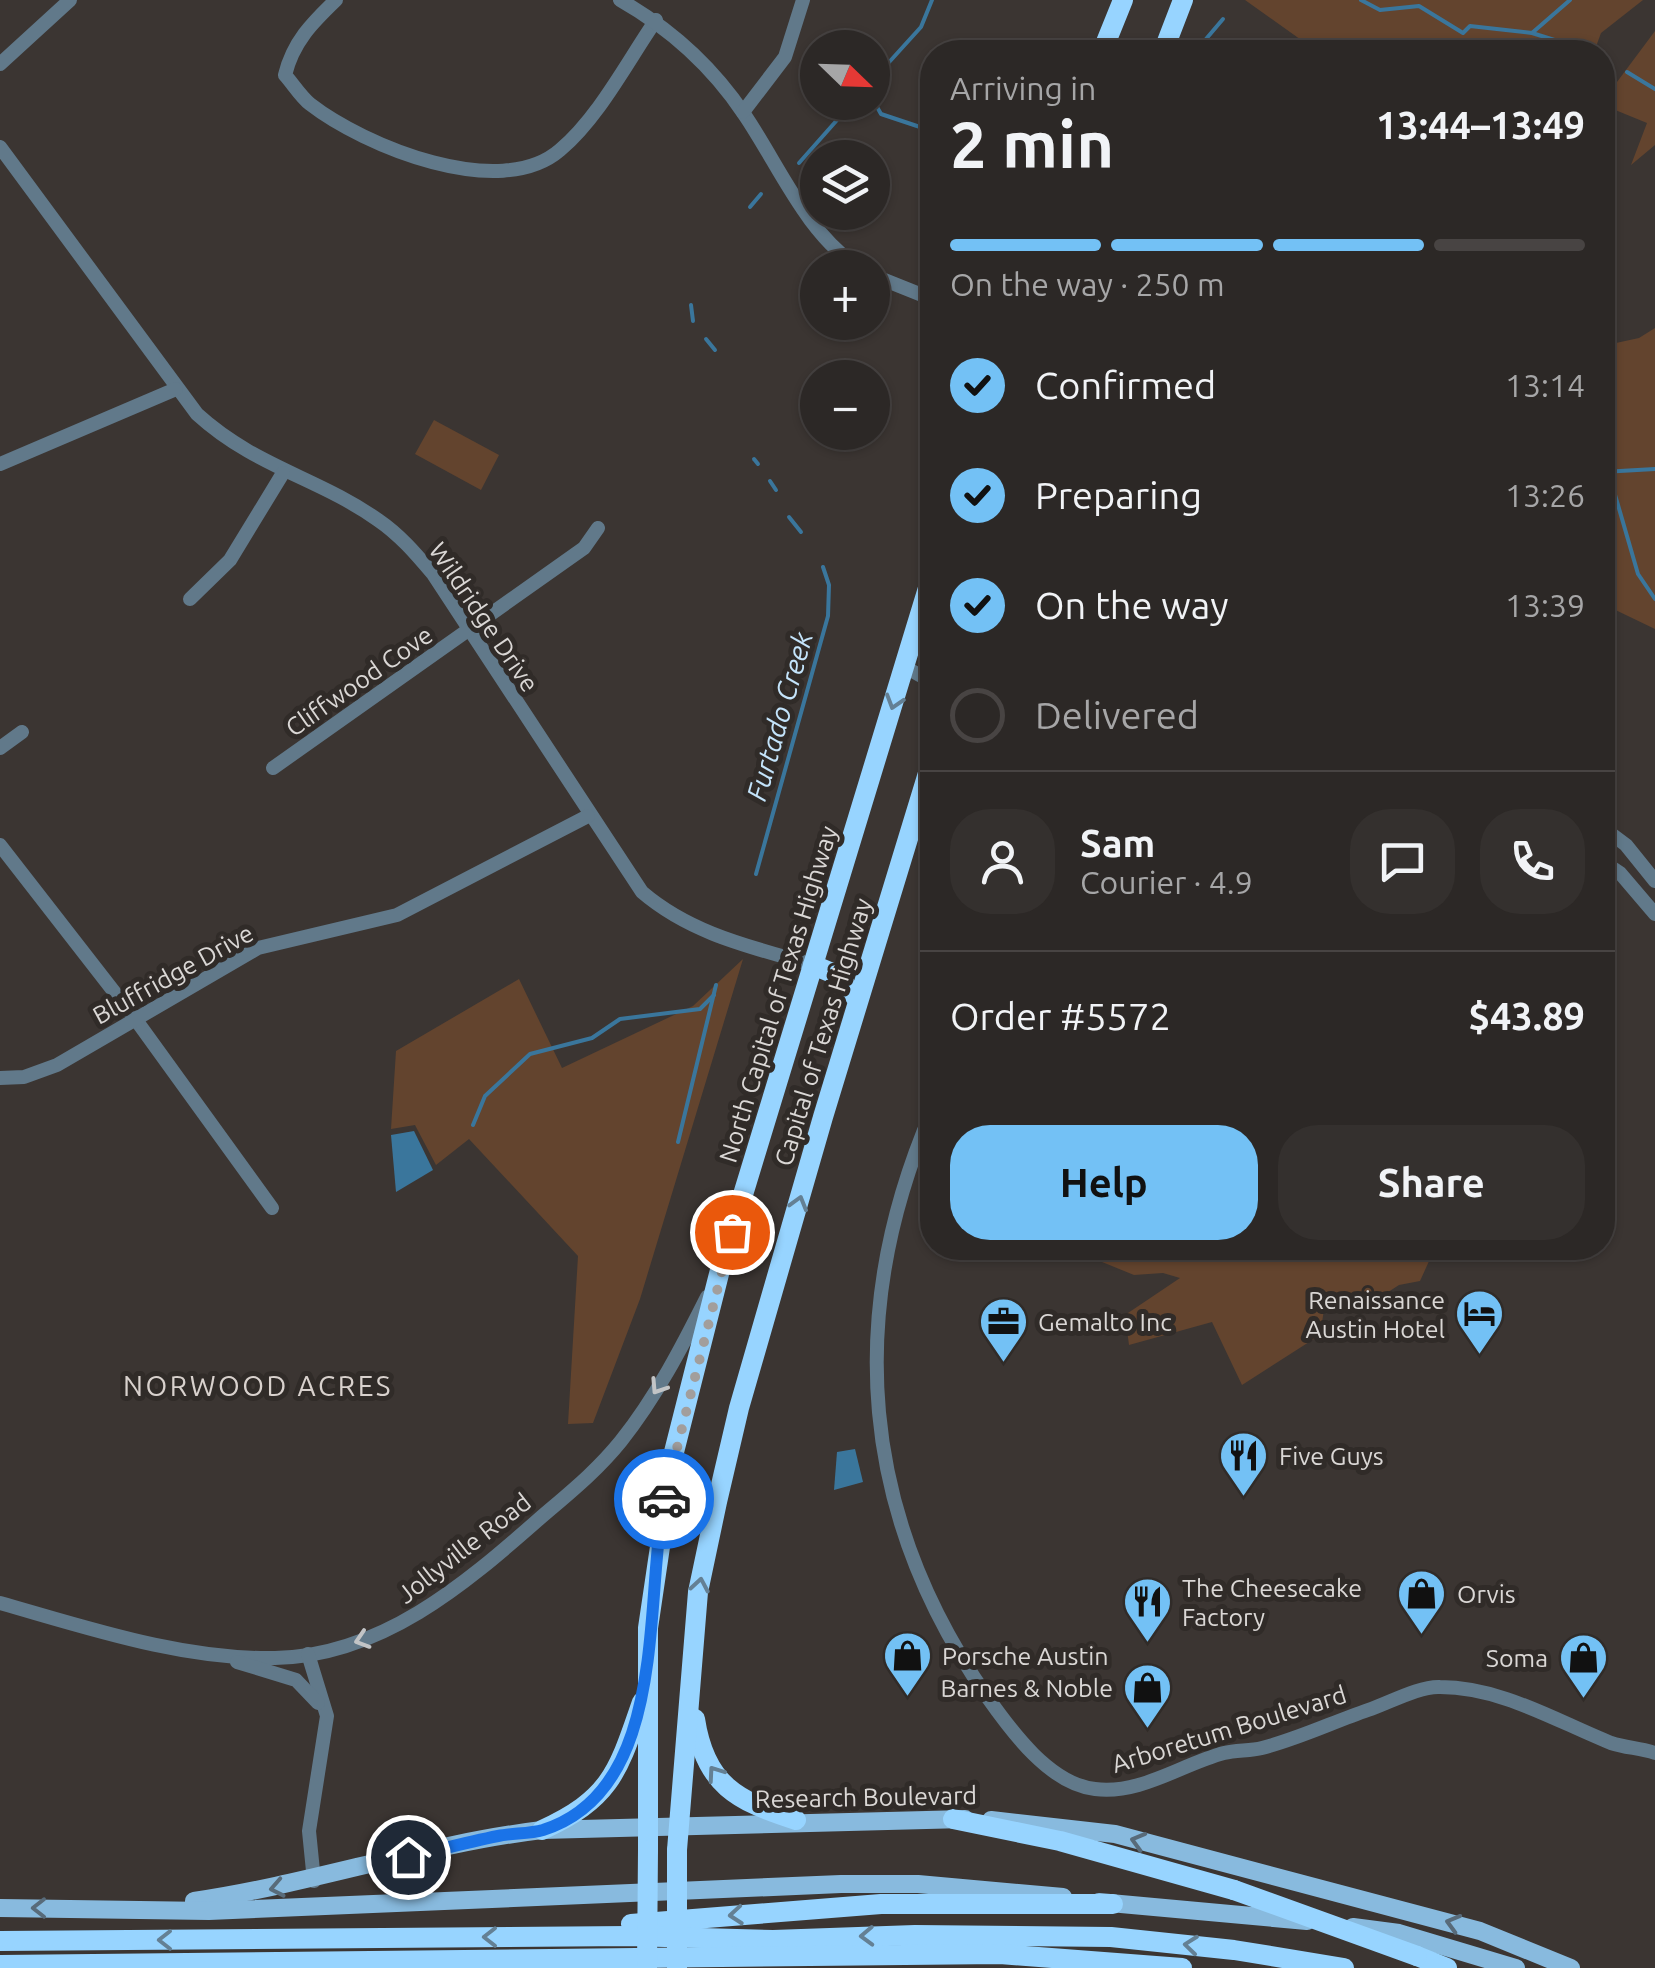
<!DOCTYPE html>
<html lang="en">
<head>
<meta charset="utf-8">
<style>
  :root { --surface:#2c2826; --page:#34302e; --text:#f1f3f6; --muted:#a6a6a7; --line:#484443; --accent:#73c1f5 }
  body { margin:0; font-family:Ubuntu,sans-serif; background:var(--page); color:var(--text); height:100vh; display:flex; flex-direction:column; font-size:38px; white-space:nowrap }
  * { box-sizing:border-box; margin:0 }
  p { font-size:32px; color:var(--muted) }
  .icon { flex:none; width:55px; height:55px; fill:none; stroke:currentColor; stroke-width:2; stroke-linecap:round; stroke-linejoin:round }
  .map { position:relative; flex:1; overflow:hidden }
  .sheet { position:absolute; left:920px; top:40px; width:695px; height:1220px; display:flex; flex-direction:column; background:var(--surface); border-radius:40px; box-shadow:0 2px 8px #0004,0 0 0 2px var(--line) }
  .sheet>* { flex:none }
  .needle { width:65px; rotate:113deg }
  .tools { position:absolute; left:800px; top:30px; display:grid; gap:20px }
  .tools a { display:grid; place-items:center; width:90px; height:90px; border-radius:50%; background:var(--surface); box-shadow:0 2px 8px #0004,0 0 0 2px var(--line); font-size:50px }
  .pin { position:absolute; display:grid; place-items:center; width:85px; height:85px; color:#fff; margin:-42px; border:5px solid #fff; border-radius:50%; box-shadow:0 2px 10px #0007 }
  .courier { position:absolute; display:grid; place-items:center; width:100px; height:100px; margin:-50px; border:8px solid #1a73e8; border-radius:50%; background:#fff; color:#222; box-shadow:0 2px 12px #0007 }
  .headline em { font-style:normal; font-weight:600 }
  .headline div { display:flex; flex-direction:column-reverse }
  .headline { display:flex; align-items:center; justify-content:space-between; height:170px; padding:0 30px }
  h1 { font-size:65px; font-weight:600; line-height:75px }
  .bar { display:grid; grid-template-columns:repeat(4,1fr); gap:15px 10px; align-content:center; height:120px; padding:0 30px }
  .bar i { height:12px; border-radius:8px; background:var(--line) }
  .bar .selected { background:var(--accent) }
  .bar p { grid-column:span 4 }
  .line { display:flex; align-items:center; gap:25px; padding:0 30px; border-top:2px solid var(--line) }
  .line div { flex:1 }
  .round { display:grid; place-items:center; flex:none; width:105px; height:105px; border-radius:40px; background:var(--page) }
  ol { padding:0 30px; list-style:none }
  li { display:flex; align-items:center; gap:30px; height:110px }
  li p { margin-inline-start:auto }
  li .icon { padding:10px; border-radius:50%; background:var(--accent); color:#111; stroke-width:4 }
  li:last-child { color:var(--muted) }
  li i { width:55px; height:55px; border:5px solid var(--line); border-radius:50% }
  .action { display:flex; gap:20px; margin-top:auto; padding:20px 30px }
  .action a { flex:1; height:115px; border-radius:40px; background:var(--accent); color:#111; font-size:40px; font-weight:600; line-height:115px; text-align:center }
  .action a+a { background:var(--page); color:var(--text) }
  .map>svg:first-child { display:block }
  .green { fill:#63442e }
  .water { fill:#3a769c }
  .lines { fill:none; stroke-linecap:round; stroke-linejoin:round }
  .stream { stroke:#3a769c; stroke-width:4 }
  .minor { stroke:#61798a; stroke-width:14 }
  .major { stroke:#88bade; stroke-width:18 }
  .highway { stroke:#97d4ff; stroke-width:20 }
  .highway-bridge { stroke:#97d4ff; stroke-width:20 }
  .oneway { stroke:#648094 }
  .oneway2 { stroke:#c2c4c6 }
  .oneway3 { stroke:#586b7a }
  .done { stroke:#a29e9c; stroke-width:10; stroke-dasharray:0 18 }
  .route { stroke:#1a73e8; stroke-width:12 }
  .labels { text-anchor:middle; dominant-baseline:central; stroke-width:10; stroke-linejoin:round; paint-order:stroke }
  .street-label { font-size:25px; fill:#dad7d5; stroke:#302b28 }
  .poi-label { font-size:25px; fill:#dad7d5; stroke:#302b28; text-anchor:start }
  .water-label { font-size:28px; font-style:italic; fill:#c4e4fb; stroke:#302b28 }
  .neighbourhood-label { font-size:28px; letter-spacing:2.5px; fill:#d8d1cd; stroke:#302b28 }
</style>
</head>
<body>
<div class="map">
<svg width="1655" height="1968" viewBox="0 0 1655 1968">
  <rect width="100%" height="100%" fill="#3b3532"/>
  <g class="green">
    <polygon points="1245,0 1643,0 1601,33 1594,52 1318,52"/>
    <polygon points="1655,31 1655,145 1631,165 1647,123 1603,105 1603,94 1614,86"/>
    <polygon points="1655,328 1655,629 1603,604 1602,346 1639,338"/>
    <polygon points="434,420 499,455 481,490 415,454"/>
    <polygon points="743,959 640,1299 593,1423 568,1424 578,1256 469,1139 436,1165 415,1125 391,1129 396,1051 519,979 562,1068 693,1006"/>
    <polygon points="1028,1248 1435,1248 1420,1281 1399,1285 1365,1307 1326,1297 1320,1335 1242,1385 1212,1322 1129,1345 1125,1315 1180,1278 1163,1273 1134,1275 1080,1253"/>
  </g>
  <g class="water">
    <polygon points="414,1131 433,1170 396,1192 391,1135"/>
    <polygon points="855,1449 863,1482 834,1490 837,1452"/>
  </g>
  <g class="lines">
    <g class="stream">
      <polyline points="1361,0 1380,10 1419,6 1463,33 1470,26 1532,33 1570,0"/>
      <polyline points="1532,33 1580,48"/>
      <polyline points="1195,52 1223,19"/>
      <polyline points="1627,72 1655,89"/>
      <polyline points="872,81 921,27 932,0"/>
      <polyline points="872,98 881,114 932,131"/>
      <polyline points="799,163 853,102"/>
      <polyline points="750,207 761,194"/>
      <polyline points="691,305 693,321"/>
      <polyline points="706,339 715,350"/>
      <polyline points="754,459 758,464"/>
      <polyline points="1602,472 1655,469"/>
      <polyline points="1609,474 1638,574 1655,599"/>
      <polyline points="770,481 776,490"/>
      <polyline points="789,517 801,532"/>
      <polyline points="756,874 828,616 829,585 823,567"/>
      <polyline points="473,1125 485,1096 530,1054 592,1038 620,1019 700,1009 714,995"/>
      <polyline points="678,1142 716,985"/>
    </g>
    <g class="minor">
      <path d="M 336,0 C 312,23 293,42 285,75 C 293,84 301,97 310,104 C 364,146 500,202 560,150 C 599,117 627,62 656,20"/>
      <path d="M 620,0 C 671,29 711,65 744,114 C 779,165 806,234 860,268"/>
      <polyline points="0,64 70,0"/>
      <polyline points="743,112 785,57 803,0"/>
      <path d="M 0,147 L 197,414 C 255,467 319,478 378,520 C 400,535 416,554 433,574 L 642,892 C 691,934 751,947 813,965"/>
      <polyline points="872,275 932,299"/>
      <polyline points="0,464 176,389"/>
      <polyline points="190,599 230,560 283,473"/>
      <polyline points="905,667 932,682"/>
      <polyline points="0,748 22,732"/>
      <polyline points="273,768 584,548 598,528"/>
      <polyline points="1602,827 1626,845 1655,881"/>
      <polyline points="0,845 136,1020 272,1208"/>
      <polyline points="1602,861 1620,873 1655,914"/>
      <polyline points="0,1078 24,1077 57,1065 258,948 397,915 588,816"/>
      <path d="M 932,1111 C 844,1315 860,1515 988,1698 C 1012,1732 1050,1784 1095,1789 C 1140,1795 1182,1764 1224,1753 C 1236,1750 1250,1751 1262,1748 C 1298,1739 1333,1722 1368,1710 C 1389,1703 1419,1686 1440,1687 C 1501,1687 1556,1721 1611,1743 C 1626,1748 1641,1748 1655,1753"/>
      <path d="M 0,1603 C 88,1628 183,1660 275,1658 C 381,1656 464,1585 539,1519 C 568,1494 596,1472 621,1441 C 656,1397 682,1347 707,1297"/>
      <polyline points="308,1654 327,1716 309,1831 314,1881"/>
      <polyline points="237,1662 296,1680 318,1703"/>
    </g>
    <g class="major">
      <polyline points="991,1820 1115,1834 1480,1931 1571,1968"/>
      <path d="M 194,1901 C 311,1884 425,1844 542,1830 L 965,1819"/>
      <polyline points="1099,1902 1307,1921"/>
      <polyline points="0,1908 209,1911 841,1884 918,1884 1063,1897"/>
      <polyline points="1353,1927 1399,1933 1516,1968"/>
    </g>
    <g class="highway">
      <polyline points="1102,52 1123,0"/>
      <polyline points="1163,52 1183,0"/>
      <polyline points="813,965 837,975 858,1000"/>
      <path d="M 695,1719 C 705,1785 737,1801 796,1820"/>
      <polyline points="953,1819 1060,1841 1234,1890"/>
      <path d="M 542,1830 C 612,1798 618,1771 642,1702"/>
      <polyline points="648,1850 648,1628 674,1452 720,1270 932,575"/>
      <polyline points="677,1850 698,1592 717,1502 739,1408 823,1117 932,760"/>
      <polyline points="631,1924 881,1904 1113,1904"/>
      <polyline points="0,1941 629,1936 773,1940 915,1935 1111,1937 1234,1950 1344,1968"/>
      <polyline points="1417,1956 1447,1968"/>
      <polyline points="0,1965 1000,1954 1182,1968"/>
    </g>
    <g class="highway-bridge">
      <polyline points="1234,1890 1417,1956"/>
      <polyline points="647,1968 648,1850"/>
      <polyline points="677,1968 677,1850"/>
    </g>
  </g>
  <defs><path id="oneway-chevron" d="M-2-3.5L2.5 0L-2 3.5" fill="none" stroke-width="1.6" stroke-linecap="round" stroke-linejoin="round" transform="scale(2.5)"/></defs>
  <g class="oneway">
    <use href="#oneway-chevron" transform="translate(894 702) rotate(107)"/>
    <use href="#oneway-chevron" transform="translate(799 1203) rotate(-74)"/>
    <use href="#oneway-chevron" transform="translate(700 1585) rotate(-80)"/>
    <use href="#oneway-chevron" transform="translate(715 1773) rotate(-125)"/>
    <use href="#oneway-chevron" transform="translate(736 1915) rotate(175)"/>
    <use href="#oneway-chevron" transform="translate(867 1936) rotate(178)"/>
    <use href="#oneway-chevron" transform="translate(490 1937) rotate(180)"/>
    <use href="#oneway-chevron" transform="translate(165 1940) rotate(180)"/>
    <use href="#oneway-chevron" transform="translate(1191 1945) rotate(-174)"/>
  </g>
  <g class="oneway2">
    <use href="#oneway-chevron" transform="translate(658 1387) rotate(123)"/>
    <use href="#oneway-chevron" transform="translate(362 1640) rotate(162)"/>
  </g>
  <g class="oneway3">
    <use href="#oneway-chevron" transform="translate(1138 1841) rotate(-164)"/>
    <use href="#oneway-chevron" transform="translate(277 1888) rotate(169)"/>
    <use href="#oneway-chevron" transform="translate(39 1908) rotate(180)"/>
    <use href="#oneway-chevron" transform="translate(1453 1923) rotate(-164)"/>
  </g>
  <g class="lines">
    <polyline class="done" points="664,1499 732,1232"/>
    <path class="route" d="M 408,1857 C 438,1850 468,1842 498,1836 C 512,1833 529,1834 543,1830 C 669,1790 644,1603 664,1499"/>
  </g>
  <defs>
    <symbol id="hotel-pin" viewBox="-11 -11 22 30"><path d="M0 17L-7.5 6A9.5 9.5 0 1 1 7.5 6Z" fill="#73c1f5" stroke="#302b28"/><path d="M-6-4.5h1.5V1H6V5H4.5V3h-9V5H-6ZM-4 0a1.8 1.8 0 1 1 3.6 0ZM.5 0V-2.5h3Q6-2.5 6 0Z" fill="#111"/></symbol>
    <symbol id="office-pin" viewBox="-11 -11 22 30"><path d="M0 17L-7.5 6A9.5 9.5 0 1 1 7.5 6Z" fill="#73c1f5" stroke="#302b28"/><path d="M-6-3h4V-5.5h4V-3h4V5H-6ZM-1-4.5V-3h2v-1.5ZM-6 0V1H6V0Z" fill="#111"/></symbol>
    <symbol id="restaurant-pin" viewBox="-11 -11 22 30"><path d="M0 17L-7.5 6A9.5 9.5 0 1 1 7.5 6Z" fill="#73c1f5" stroke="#302b28"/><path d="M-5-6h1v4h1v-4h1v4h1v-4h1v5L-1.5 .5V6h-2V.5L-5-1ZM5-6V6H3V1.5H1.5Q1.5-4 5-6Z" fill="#111"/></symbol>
    <symbol id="shop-pin" viewBox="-11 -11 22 30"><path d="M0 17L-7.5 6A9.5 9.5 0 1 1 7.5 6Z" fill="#73c1f5" stroke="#302b28"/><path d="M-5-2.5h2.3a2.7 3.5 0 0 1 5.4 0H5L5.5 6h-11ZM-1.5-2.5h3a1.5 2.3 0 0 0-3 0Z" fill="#111"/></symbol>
  </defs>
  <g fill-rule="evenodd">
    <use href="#hotel-pin" x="1452" y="1286" width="55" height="75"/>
    <use href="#office-pin" x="976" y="1294" width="55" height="75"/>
    <use href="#restaurant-pin" x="1216" y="1428" width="55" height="75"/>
    <use href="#shop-pin" x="1394" y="1566" width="55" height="75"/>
    <use href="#restaurant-pin" x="1120" y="1574" width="55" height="75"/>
    <use href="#shop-pin" x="880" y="1628" width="55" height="75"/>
    <use href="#shop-pin" x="1556" y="1630" width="55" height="75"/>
    <use href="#shop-pin" x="1120" y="1660" width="55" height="75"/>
  </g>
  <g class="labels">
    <g class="street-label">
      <text transform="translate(484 617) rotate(56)">Wildridge Drive</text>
      <text transform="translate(359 681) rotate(-35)">Cliffwood Cove</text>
      <text transform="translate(173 974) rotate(-29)">Bluffridge Drive</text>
      <text transform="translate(778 994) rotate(-73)">North Capital of Texas Highway</text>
      <text transform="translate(823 1032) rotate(-73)">Capital of Texas Highway</text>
      <text transform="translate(464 1548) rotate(-38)">Jollyville Road</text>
      <text transform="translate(1229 1729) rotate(-17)">Arboretum Boulevard</text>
      <text transform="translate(866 1797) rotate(-1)">Research Boulevard</text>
    </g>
    <g class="poi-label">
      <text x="1445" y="1300" text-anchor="end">Renaissance<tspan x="1445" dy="29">Austin Hotel</tspan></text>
      <text x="1038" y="1322">Gemalto Inc</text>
      <text x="1279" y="1456">Five Guys</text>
      <text x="1182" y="1588">The Cheesecake<tspan x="1182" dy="29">Factory</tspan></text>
      <text x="1457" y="1594">Orvis</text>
      <text x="942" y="1656">Porsche Austin</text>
      <text x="1548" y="1658" text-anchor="end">Soma</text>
      <text x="1113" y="1688" text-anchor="end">Barnes &amp; Noble</text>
    </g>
    <g class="water-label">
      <text transform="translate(779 716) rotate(-74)">Furtado Creek</text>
    </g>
    <g class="neighbourhood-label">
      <text x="258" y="1385">NORWOOD ACRES</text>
    </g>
  </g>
</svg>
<div class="tools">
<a><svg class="needle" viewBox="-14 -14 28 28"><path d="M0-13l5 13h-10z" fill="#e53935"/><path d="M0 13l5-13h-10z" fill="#a6a6a7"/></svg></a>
<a><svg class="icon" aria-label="layers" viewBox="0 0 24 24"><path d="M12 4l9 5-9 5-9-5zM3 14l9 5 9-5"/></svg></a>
<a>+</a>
<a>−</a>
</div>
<div class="pin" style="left:732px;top:1232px;background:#ea580c"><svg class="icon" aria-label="bag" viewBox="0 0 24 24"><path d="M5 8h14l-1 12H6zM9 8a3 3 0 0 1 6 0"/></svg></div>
<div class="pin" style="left:408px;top:1857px;background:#1f2937"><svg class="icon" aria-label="home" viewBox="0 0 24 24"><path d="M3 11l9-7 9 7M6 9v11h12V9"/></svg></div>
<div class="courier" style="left:664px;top:1499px"><svg class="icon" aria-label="car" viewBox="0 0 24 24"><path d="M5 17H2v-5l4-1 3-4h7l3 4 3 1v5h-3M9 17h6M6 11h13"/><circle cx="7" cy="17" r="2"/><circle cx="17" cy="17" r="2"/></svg></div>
<section class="sheet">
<div class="headline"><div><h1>2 min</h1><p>Arriving in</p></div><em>13:44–13:49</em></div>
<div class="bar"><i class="selected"></i><i class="selected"></i><i class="selected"></i><i></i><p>On the way · 250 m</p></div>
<ol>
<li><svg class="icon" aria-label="check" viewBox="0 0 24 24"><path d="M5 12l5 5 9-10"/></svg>Confirmed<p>13:14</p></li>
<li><svg class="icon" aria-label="check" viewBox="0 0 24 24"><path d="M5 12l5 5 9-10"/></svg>Preparing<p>13:26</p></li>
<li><svg class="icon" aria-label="check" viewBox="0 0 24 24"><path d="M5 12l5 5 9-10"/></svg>On the way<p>13:39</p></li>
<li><i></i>Delivered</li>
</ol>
<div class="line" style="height:180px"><a class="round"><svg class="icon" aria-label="person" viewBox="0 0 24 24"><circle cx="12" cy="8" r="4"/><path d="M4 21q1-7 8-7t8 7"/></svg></a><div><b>Sam</b><p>Courier · 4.9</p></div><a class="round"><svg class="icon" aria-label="chat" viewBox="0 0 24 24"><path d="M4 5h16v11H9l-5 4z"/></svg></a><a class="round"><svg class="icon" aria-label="phone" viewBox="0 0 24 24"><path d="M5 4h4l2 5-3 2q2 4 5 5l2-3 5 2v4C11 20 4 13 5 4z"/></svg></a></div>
<div class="line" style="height:130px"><div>Order #5572</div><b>$43.89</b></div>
<div class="action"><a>Help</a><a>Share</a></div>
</section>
</div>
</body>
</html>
